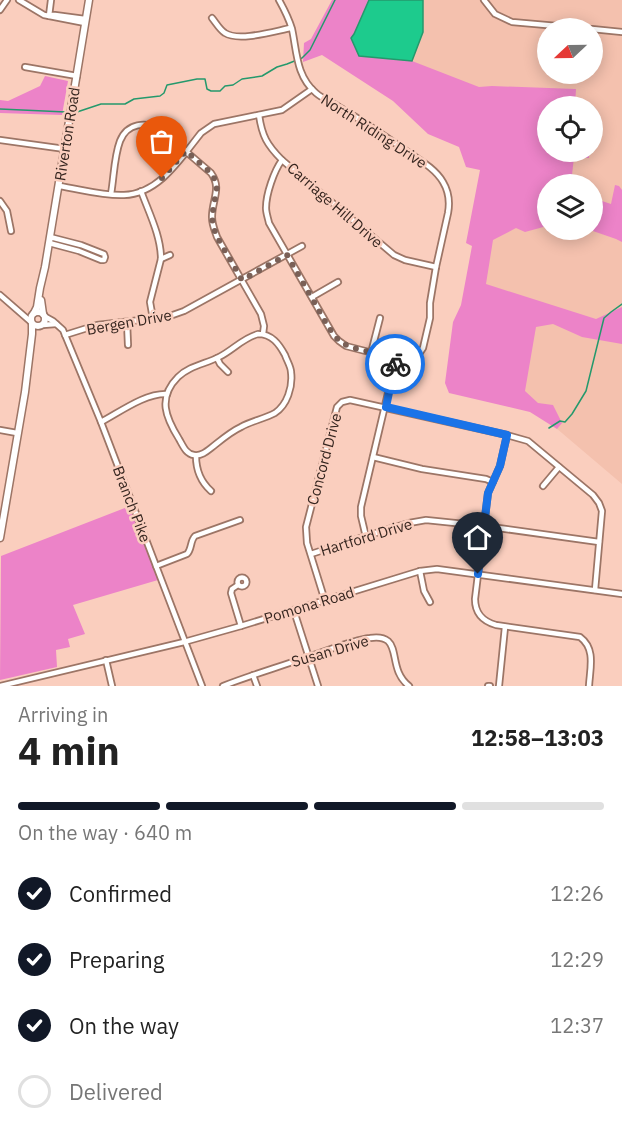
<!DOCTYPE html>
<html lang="en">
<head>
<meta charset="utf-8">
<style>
  :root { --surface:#fff; --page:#f2f2f2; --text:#222; --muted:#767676; --line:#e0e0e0; --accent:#111827 }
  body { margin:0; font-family:"IBM Plex Sans",sans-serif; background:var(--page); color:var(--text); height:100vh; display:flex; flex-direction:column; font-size:22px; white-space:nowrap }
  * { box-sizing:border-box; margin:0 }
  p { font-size:20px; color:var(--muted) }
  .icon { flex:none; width:33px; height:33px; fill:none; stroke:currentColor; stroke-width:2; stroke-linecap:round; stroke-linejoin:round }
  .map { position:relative; height:686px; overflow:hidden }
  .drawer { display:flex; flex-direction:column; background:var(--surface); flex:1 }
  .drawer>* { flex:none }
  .needle { width:39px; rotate:248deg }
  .buttons { position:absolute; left:537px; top:18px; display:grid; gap:12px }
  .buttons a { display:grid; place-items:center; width:66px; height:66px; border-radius:50%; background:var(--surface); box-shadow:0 3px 15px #0003; font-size:30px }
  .pin { position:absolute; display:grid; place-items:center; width:51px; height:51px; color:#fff; margin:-62px -26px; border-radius:50% 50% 50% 0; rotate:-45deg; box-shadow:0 0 6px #0007 }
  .pin .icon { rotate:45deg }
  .courier { position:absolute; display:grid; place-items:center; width:60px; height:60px; margin:-30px; border:4px solid #1a73e8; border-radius:50%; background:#fff; color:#222; box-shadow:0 2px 8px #0007 }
  .summary em { font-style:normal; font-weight:800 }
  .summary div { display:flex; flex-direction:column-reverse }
  .summary { display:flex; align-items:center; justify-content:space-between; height:102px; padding:0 18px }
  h1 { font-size:39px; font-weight:800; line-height:45px }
  .bar { display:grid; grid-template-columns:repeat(4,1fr); gap:9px 6px; align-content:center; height:72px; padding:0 18px }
  .bar i { height:8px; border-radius:4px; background:var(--line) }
  .bar .current { background:var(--accent) }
  .bar p { grid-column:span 4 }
  ol { padding:0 18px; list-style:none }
  li { display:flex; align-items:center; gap:18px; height:66px }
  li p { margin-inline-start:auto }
  li .icon { padding:6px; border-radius:50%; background:var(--accent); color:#fff; stroke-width:4 }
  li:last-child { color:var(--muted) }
  li i { width:33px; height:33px; border:3px solid var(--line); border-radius:50% }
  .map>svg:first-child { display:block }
  .built { fill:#f4c1ae; fill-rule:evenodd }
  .green { fill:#ec83c8 }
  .water { fill:#1dcb8d; stroke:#24996c; stroke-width:1.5 }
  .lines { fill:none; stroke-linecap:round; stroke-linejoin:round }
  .stream { stroke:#24996c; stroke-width:1.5 }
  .minor-casing { stroke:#9c7566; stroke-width:8 }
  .major-casing { stroke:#9c7566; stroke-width:9 }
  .minor { stroke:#fff; stroke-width:4.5 }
  .major { stroke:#fff; stroke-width:6 }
  .done { stroke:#7a6057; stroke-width:6; stroke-dasharray:0 10.8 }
  .route { stroke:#1a73e8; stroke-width:8 }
  .labels { text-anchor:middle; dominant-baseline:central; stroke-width:5; stroke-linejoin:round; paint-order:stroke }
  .street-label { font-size:15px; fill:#35251f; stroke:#facebe }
</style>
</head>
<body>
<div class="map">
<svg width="622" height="686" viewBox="0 0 622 686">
  <rect width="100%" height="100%" fill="#facebe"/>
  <path class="built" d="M 352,0 L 622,0 L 622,484 L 456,343 L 483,191 L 482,132 L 347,56 ZM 548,28 L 592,28 L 592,74 L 548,74 ZM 548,106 L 592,106 L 592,152 L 548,152 ZM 548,184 L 592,184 L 592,230 L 548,230 Z"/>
  <g class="green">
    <polygon points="332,0 369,0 354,34 351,38 359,56 412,61 479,87 492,86 576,89 575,106 548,106 548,152 589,152 589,158 574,157 571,184 548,184 547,226 525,232 516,228 493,240 486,284 596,319 622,307 622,344 582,337 553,324 536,327 525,391 538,403 553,405 562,423 557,429 530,412 449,393 445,383 453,322 461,305 472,246 466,243 480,170 466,167 459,147 428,134 393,101 322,55 303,62 304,43 311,39"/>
    <polygon points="45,76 68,81 62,115 0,113 0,100 8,101 40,86"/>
    <polygon points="615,185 619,186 622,190 622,242 616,239 590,230 592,230 593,198 611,204"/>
    <polygon points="130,506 158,580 73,605 85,634 68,639 70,647 56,650 57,667 0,680 1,556"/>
  </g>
  <polygon class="water" points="369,0 423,0 423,32 412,61 359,56 351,38 354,34"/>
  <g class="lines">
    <g class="stream">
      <polyline points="0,109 66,112"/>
      <polyline points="74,113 101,104 125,104 134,99 160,96 164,93 167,85 197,79 205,79 207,89 211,91 220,91 225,86 233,85 242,79 262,76 277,67 287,64 302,58 310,50 335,0"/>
      <polyline points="549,428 560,421 565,422 572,414 586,391 604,318 611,312 622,304"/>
    </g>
    <defs>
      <g id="minor">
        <polyline points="19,0 44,15 85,23"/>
        <path d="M 279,0 C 284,9 289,19 292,29 C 297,52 296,76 316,93 C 323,99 331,102 339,107 C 362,120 383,135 405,150 C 418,159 435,168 443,182 C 449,192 450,202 448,213 L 436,267 L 430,303 L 430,318 L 423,348 L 419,354 L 413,358 L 407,360 L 396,359 L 346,346 L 339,341 L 334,336 L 269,223 C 268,218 266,213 266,208 C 266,194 274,171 282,160"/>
        <polyline points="484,0 495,14 512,22 580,28"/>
        <polyline points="0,10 7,0"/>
        <polyline points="52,15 55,15 85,19"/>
        <polyline points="49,16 51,0"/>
        <path d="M 212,18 C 216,23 220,30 225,33 C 239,42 275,31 291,28"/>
        <polyline points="592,29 622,32"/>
        <polyline points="25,67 77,76"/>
        <path d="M 259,115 C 262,136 267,145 282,160 L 394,255 L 405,260 L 436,267"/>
        <polyline points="0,140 65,149"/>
        <path d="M 59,186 C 80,189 102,196 124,195 C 159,194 181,158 201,133 L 214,124 L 282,110 L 312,89"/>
        <path d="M 141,191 C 149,213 161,236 161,259 L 150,302 L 153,319"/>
        <path d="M 111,194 C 114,177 114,157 120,141 C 127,123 146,121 161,130 L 211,173 C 222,188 212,200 212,217 C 212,225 215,231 217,237 L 261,314 L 264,326 L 263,334"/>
        <polyline points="0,201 7,211 11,231"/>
        <polyline points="49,243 79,251 101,260 104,260 105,257 104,254 81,245 50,237"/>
        <polyline points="161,259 170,255"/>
        <polyline points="0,295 31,322"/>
        <polyline points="312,297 338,282"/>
        <polyline points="44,316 53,321 63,330 101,422 202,686"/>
        <polyline points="127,322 128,345"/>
        <polyline points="43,325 56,324"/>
        <path d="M 258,334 C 272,334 279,344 285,355 C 287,361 291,367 291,372 C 293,387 287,405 275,413 C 264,419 251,421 241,427 C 230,432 220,441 211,448 C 206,452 201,456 194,455 C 186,454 183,446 179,439 C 166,418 157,398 178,377 C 189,366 205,364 219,357 C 233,350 243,338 258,334 Z"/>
        <polyline points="65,335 97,325 167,317 184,311 302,246"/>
        <polyline points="371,353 380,318"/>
        <polyline points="217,358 220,364 228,372"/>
        <path d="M 101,422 C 120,412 145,393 167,394"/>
        <polyline points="0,430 17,433"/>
        <path d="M 507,435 L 500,466 L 488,493 L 475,599 C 475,613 482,621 496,625 L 580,637 C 596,649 590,668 589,686"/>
        <path d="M 196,456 C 196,469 201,482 211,491"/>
        <polyline points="373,457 422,469 486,479 493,482"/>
        <polyline points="543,486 559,467"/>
        <polyline points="366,537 361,516 361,507 396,359"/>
        <polyline points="311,554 385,530 409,523 426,520 484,526 599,542"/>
        <path d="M 156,566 L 187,554 C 192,549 190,541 195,536 L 240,520"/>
        <polyline points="420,571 424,591 430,602"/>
        <circle cx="242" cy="582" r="4.5"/>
        <polyline points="238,585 232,589 231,593 241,626"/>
        <polyline points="325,601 307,543 306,527 337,407 342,402 350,400 507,435 528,441 593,495 599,503 602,511 595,590"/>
        <polyline points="294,611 318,686"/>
        <polyline points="106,660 112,686"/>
        <polyline points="253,675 257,686"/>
        <polyline points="0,686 184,642 241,626 420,571 437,569 622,594"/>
        <path d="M 223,686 C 251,675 279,667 307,657 C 328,651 348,641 370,638 C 376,637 383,637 388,641 C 398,650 391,672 409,686"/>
        <polyline points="488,686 490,686"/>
        <polyline points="499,686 505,627"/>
      </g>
      <g id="major">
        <polyline points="41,300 43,314"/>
        <circle cx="38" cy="319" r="7"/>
        <polyline points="34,313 37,307 40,288 45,267 89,0"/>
        <polyline points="0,538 25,392 32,334 32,324"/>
      </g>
    </defs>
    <use href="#minor" class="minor-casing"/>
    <use href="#major" class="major-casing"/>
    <use href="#minor" class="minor"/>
    <use href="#major" class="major"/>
  </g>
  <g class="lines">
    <polyline class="done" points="162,178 186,151 211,173 215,180 217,187 212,216 213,226 217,237 242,280 287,255 329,328 339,341 350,347 396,359 395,364"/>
    <polyline class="route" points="395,364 386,407 507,435 500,466 488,493 478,574"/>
  </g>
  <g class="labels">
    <g class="street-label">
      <text transform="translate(374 131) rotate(33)">North Riding Drive</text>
      <text transform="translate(67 134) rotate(-81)">Riverton Road</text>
      <text transform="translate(335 205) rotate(41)">Carriage Hill Drive</text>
      <text transform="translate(129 322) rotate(-10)">Bergen Drive</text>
      <text transform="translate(324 459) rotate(-75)">Concord Drive</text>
      <text transform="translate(132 504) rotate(69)">Branch Pike</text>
      <text transform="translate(366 537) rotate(-17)">Hartford Drive</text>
      <text transform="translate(309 605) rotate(-17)">Pomona Road</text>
      <text transform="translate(330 651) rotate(-16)">Susan Drive</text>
    </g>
  </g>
</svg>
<div class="buttons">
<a><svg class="needle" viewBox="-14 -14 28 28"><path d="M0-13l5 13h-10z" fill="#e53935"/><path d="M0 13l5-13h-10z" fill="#767676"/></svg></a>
<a><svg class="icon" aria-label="locate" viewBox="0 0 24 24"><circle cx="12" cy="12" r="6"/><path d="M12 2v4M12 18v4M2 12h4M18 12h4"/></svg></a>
<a><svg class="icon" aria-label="layers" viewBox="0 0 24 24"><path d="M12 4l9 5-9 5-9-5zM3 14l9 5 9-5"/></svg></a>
</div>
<div class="pin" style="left:162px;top:178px;background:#ea580c"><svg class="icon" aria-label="bag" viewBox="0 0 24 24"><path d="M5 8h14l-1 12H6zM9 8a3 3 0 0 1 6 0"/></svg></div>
<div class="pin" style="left:478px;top:574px;background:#1f2937"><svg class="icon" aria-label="home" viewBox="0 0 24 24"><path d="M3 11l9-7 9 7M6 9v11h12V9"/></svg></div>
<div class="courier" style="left:395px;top:364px"><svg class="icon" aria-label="bike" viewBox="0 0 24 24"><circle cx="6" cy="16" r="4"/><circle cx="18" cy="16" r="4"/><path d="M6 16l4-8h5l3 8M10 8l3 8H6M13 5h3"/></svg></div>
</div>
<section class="drawer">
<div class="summary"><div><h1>4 min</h1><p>Arriving in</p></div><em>12:58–13:03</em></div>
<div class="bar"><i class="current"></i><i class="current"></i><i class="current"></i><i></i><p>On the way · 640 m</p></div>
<ol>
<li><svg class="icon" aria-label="check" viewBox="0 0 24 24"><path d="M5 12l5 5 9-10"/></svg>Confirmed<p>12:26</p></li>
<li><svg class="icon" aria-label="check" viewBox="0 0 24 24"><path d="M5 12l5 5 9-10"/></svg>Preparing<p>12:29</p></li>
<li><svg class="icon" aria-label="check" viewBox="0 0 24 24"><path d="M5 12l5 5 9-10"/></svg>On the way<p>12:37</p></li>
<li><i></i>Delivered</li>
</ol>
</section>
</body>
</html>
